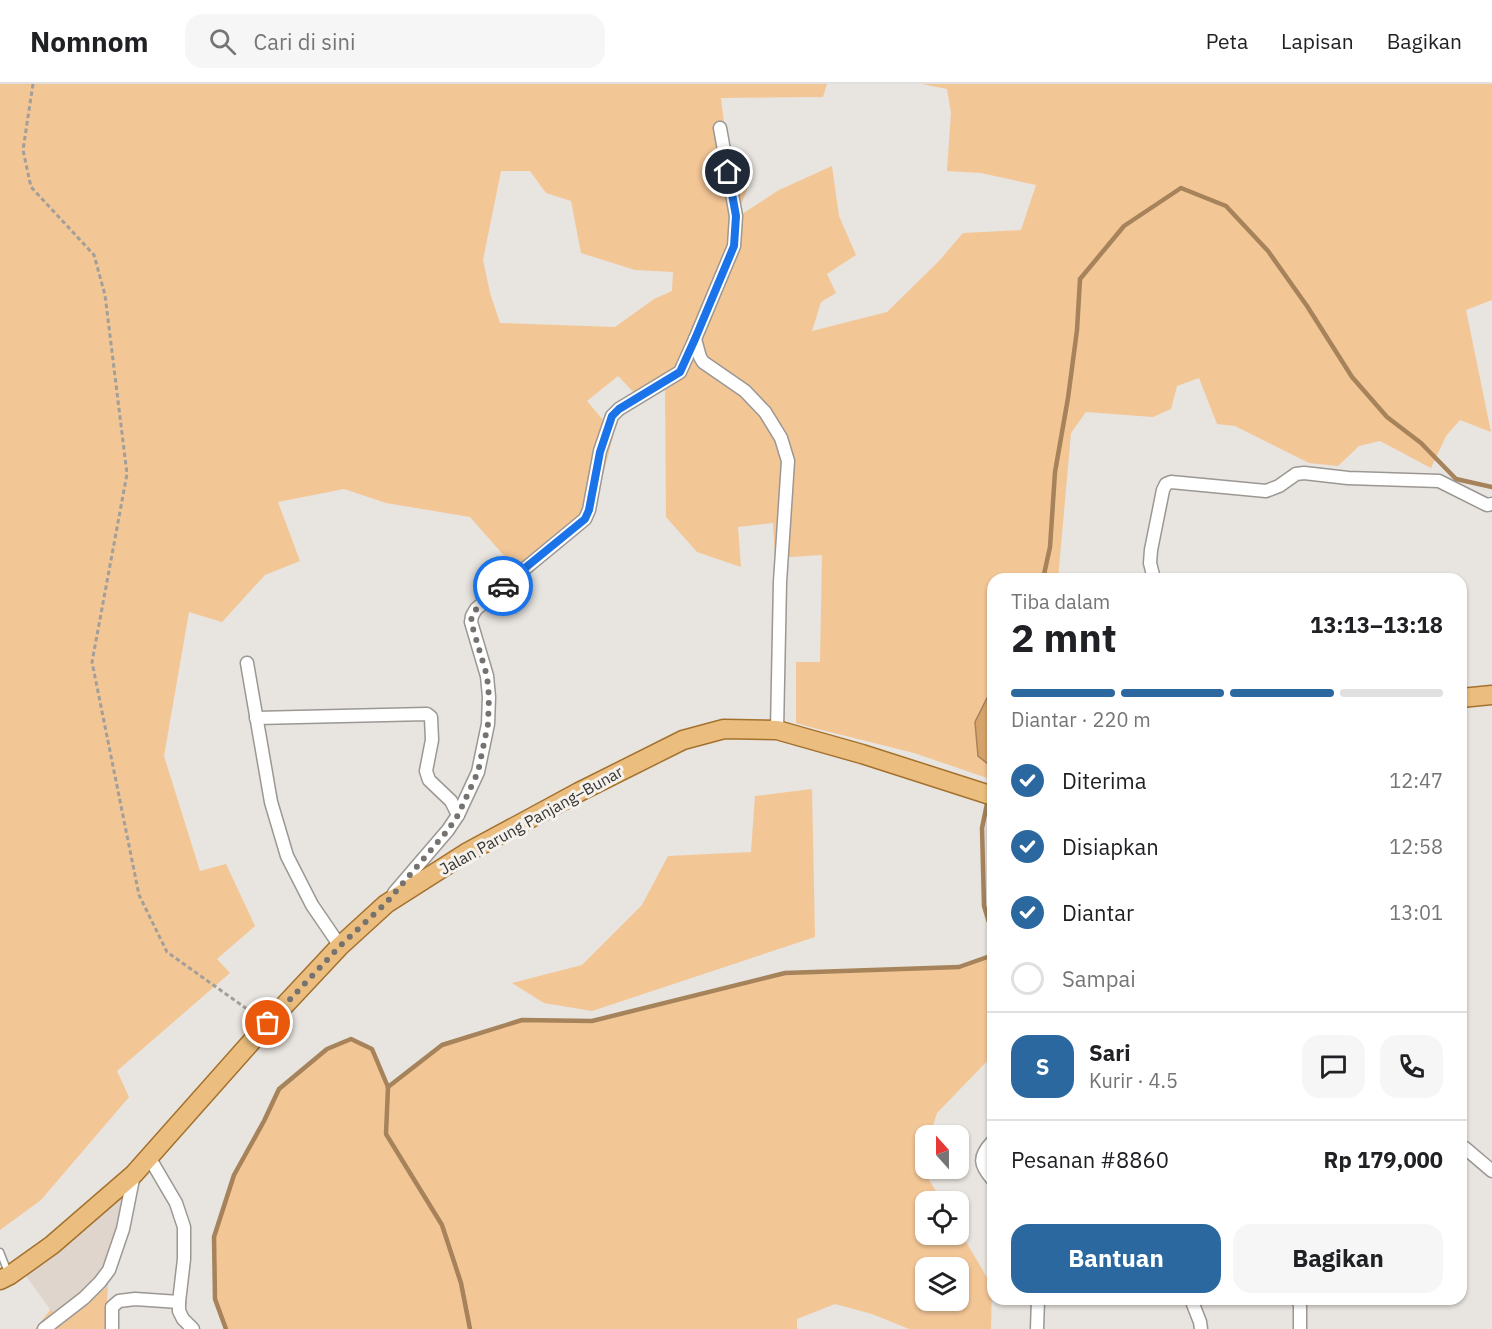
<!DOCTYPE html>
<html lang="id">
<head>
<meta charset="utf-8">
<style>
  :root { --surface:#fff; --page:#f6f6f6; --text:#202124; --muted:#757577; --line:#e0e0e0; --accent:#2a689f }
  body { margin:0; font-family:"IBM Plex Sans",sans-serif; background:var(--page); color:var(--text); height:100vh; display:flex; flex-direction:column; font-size:22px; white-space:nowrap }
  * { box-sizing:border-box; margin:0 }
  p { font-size:20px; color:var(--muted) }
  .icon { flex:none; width:33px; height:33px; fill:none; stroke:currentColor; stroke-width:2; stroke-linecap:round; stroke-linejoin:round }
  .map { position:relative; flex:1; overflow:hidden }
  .sheet { position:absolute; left:987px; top:489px; width:480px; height:732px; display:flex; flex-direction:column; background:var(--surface); border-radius:18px; box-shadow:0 2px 4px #0004 }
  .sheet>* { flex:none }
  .needle { width:39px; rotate:339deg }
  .buttons { position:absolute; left:915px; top:1041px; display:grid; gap:12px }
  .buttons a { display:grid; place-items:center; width:54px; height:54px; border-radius:12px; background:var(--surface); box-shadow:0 2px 4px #0004; font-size:30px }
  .pin { position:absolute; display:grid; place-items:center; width:51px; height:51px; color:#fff; margin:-26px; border:3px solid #fff; border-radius:50%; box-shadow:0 2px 6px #0007 }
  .courier { position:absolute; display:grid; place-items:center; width:60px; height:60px; margin:-30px; border:4px solid #1a73e8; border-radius:50%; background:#fff; color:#222; box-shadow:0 2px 8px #0007 }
  .headline em { font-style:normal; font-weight:700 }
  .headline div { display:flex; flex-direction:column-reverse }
  .headline { display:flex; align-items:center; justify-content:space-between; height:102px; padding:0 24px }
  h1 { font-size:39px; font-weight:700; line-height:45px }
  .bar { display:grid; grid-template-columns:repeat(4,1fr); gap:9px 6px; align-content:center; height:72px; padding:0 24px }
  .bar i { height:8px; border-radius:4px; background:var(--line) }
  .bar .selected { background:var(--accent) }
  .bar p { grid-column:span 4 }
  .line { display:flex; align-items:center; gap:15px; padding:0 24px; border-top:2px solid var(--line) }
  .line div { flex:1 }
  .round { display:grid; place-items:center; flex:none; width:63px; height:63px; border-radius:18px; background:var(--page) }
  ol { padding:0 24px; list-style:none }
  li { display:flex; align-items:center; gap:18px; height:66px }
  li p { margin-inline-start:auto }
  li .icon { padding:6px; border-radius:50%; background:var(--accent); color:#fff; stroke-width:4 }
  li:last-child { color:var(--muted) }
  li i { width:33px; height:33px; border:3px solid var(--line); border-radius:50% }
  .cta { display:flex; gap:12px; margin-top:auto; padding:12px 24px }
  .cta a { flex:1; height:69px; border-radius:18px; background:var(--accent); color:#fff; font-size:24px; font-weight:700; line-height:69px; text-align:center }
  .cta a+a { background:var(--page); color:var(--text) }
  header { display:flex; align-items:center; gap:36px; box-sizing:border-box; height:84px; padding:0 30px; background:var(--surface); border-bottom:2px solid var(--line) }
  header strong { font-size:28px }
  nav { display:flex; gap:33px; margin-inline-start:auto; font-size:21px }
  .search { width:420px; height:54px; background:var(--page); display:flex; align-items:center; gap:15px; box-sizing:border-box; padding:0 21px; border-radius:18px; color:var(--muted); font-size:22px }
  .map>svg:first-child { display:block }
  .built { fill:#dfd5cc }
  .green { fill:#f3c696; fill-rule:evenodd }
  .water { fill:#d6a46b; stroke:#a6835a; stroke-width:1.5 }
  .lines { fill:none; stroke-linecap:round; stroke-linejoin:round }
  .stream { stroke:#a6835a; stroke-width:4.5 }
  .service-casing { stroke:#9b9793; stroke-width:9 }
  .minor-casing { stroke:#9b9793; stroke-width:15 }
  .primary-casing { stroke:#a4712d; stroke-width:21 }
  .path { stroke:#a29f9b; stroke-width:3; stroke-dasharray:4.5 3; stroke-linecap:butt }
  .service { stroke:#fff; stroke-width:6 }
  .minor { stroke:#fff; stroke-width:12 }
  .primary { stroke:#ebbe7f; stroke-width:18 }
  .done { stroke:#75726f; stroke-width:6; stroke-dasharray:0 10.8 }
  .route { stroke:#1a73e8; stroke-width:8 }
  .labels { text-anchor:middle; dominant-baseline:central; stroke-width:6; stroke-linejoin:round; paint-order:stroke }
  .street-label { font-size:16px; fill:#373533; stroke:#f5f1ec }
</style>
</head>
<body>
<header>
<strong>Nomnom</strong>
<div class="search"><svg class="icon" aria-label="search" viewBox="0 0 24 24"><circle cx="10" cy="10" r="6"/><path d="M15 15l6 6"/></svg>Cari di sini</div>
<nav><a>Peta</a><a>Lapisan</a><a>Bagikan</a></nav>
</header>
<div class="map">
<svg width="1492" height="1245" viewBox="0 0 1492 1245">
  <rect width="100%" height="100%" fill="#e8e4df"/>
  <polygon class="built" points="124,1100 108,1202 62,1242 19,1182"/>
  <g class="green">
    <path d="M 0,0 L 827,0 L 823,13 L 721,14 L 728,71 L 750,98 L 736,134 L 779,106 L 832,82 L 839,132 L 856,171 L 827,190 L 836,209 L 821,218 L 812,247 L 887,228 L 939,177 L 963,149 L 1021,146 L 1036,101 L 981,89 L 947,87 L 951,29 L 947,5 L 922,0 L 1492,0 L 1492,216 L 1466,226 L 1491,348 L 1460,336 L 1446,352 L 1431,384 L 1380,357 L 1359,362 L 1338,382 L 1309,379 L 1235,342 L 1217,340 L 1199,294 L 1177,302 L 1171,325 L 1153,333 L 1086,328 L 1071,349 L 1058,495 L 993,495 L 993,696 L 914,669 L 810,643 L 796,639 L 796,578 L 820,578 L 822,471 L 775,474 L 773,439 L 738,443 L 741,483 L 697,468 L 666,433 L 665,301 L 641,316 L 618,292 L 587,317 L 614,349 L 593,429 L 520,490 L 470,433 L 386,419 L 344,405 L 278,418 L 300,477 L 265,491 L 222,538 L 189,528 L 164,672 L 200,787 L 226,780 L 255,842 L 217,875 L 230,889 L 117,987 L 129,1013 L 41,1116 L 0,1146 ZM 501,87 L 530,87 L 546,109 L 571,117 L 581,169 L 635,186 L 673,188 L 672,207 L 654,215 L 615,243 L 500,239 L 490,209 L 483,176 Z"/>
    <polygon points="812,705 815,853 592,927 544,919 512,899 582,881 642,821 668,772 751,768 755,712"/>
    <path d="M 993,871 L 993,971 L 937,1029 L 930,1051 L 926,1052 L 925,1064 L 920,1081 L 942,1117 L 926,1118 L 926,1150 L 958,1150 L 959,1146 L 992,1202 L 991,1245 L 909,1245 L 872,1230 L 835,1220 L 797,1235 L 797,1245 L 226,1245 L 215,1215 L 214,1153 L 234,1091 L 264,1037 L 279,1005 L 327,965 L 351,955 L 372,965 L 388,1003 L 442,961 L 522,936 L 592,937 L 785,889 L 959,883 ZM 926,1184 L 958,1184 L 958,1216 L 926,1216 Z"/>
    <polygon points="108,1202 105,1245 35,1245 51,1225 62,1241"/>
  </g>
  <polygon class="water" points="993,602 993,684 978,672 975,638"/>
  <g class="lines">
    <g class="stream">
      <polyline points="1043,495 1050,463 1055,388 1068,314 1077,246 1080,195 1124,142 1181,104 1226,122 1268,167 1307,222 1352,293 1387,333 1421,359 1456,395 1492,403"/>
      <polyline points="990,707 993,692"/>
      <polyline points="988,715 982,744 984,822 993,851"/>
      <polyline points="388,1003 442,961 522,936 592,937 785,889 959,883 993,871"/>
      <polyline points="226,1245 215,1215 214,1153 234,1091 264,1037 279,1005 327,965 351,955 372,965 388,1003 386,1050 442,1141 461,1199 470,1245"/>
    </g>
    <defs>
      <polyline id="service" points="0,1168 8,1188"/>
      <g id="minor">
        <polyline points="695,255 700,273 703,278 745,307 765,328 781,354 788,377 780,498 777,646"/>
        <polyline points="1154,495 1150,479 1151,466 1163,406 1166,400 1171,398 1266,407 1279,402 1296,390 1304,389 1348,394 1439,397 1487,421 1492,420"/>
        <polyline points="247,579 271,718 287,772 312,821 340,862"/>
        <polyline points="256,634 427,630 431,633 432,656 426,687 429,696 451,717 458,731"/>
        <polyline points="394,809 448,746 458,731 478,688 488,640 489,613 487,592 471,538 472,532 476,525 585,435 589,426 600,367 612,332 619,325 680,288 695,255 734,162 736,132 720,44"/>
        <path d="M 993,1057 C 978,1073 979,1080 993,1096"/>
        <polyline points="1465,1064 1492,1087"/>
        <polyline points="149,1073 176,1119 184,1143 184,1175 179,1218 179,1227 183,1235 193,1245"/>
        <polyline points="1191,1215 1200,1238 1201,1245"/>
        <polyline points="1297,1215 1300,1221 1300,1245"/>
        <polyline points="44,1245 84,1214 100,1198 109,1186 123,1145 134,1090"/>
        <polyline points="112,1245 112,1223 119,1217 135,1215 179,1218"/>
        <polyline points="1037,1245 1038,1215"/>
      </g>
      <g id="primary">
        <polyline points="1461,614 1492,611"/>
        <polyline points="0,1196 10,1191 52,1161 134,1090 268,939 340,862 386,820 466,769 579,708 683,656 724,645 777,646 862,670 993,712"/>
      </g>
    </defs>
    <use href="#service" class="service-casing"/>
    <use href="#minor" class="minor-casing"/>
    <use href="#primary" class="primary-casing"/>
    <polyline class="path" points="33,0 23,66 31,103 94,171 105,211 127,390 92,578 139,811 167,868 254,930"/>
    <use href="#service" class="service"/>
    <use href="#minor" class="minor"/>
    <use href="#primary" class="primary"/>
  </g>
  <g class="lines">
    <path class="done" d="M 268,939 L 340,862 L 386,819 L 448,746 L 458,731 L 478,688 L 488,640 L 489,613 L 487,592 L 471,538 C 472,522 492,512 503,502"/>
    <polyline class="route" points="503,502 585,435 589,426 600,368 612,332 619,325 680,288 695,255 734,162 736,132 728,88"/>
  </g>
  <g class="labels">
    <g class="street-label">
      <text transform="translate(531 736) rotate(-29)">Jalan Parung Panjang–Bunar</text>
    </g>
  </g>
</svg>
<div class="buttons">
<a><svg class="needle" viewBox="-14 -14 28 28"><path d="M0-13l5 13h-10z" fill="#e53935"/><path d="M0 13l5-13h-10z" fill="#757577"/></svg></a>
<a><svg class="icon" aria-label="locate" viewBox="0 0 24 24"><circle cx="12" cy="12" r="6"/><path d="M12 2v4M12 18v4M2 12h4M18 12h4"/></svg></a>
<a><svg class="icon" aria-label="layers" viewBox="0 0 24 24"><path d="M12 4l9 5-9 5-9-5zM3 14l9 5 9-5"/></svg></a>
</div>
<div class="pin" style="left:268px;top:939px;background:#ea580c"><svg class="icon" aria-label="bag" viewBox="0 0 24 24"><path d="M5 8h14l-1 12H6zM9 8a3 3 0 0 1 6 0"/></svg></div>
<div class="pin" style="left:728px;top:88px;background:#1f2937"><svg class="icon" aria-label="home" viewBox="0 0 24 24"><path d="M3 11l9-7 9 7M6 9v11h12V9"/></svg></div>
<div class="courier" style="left:503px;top:502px"><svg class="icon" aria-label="car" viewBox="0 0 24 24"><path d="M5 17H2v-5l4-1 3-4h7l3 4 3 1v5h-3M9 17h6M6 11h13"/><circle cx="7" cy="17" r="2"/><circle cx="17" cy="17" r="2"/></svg></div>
<section class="sheet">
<div class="headline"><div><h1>2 mnt</h1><p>Tiba dalam</p></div><em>13:13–13:18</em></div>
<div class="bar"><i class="selected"></i><i class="selected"></i><i class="selected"></i><i></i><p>Diantar · 220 m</p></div>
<ol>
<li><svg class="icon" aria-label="check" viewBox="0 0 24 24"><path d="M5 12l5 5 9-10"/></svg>Diterima<p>12:47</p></li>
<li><svg class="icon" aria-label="check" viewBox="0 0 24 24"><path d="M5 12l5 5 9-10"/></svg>Disiapkan<p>12:58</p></li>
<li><svg class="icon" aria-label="check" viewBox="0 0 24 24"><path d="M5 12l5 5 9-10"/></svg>Diantar<p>13:01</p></li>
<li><i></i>Sampai</li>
</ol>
<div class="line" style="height:108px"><b class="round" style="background:var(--accent);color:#fff">S</b><div><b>Sari</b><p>Kurir · 4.5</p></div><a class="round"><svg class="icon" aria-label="chat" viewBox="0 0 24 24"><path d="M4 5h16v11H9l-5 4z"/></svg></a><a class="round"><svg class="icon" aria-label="phone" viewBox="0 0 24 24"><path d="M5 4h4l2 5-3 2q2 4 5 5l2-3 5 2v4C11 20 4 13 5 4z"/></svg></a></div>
<div class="line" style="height:78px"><div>Pesanan #8860</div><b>Rp 179,000</b></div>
<div class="cta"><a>Bantuan</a><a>Bagikan</a></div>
</section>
</div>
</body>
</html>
